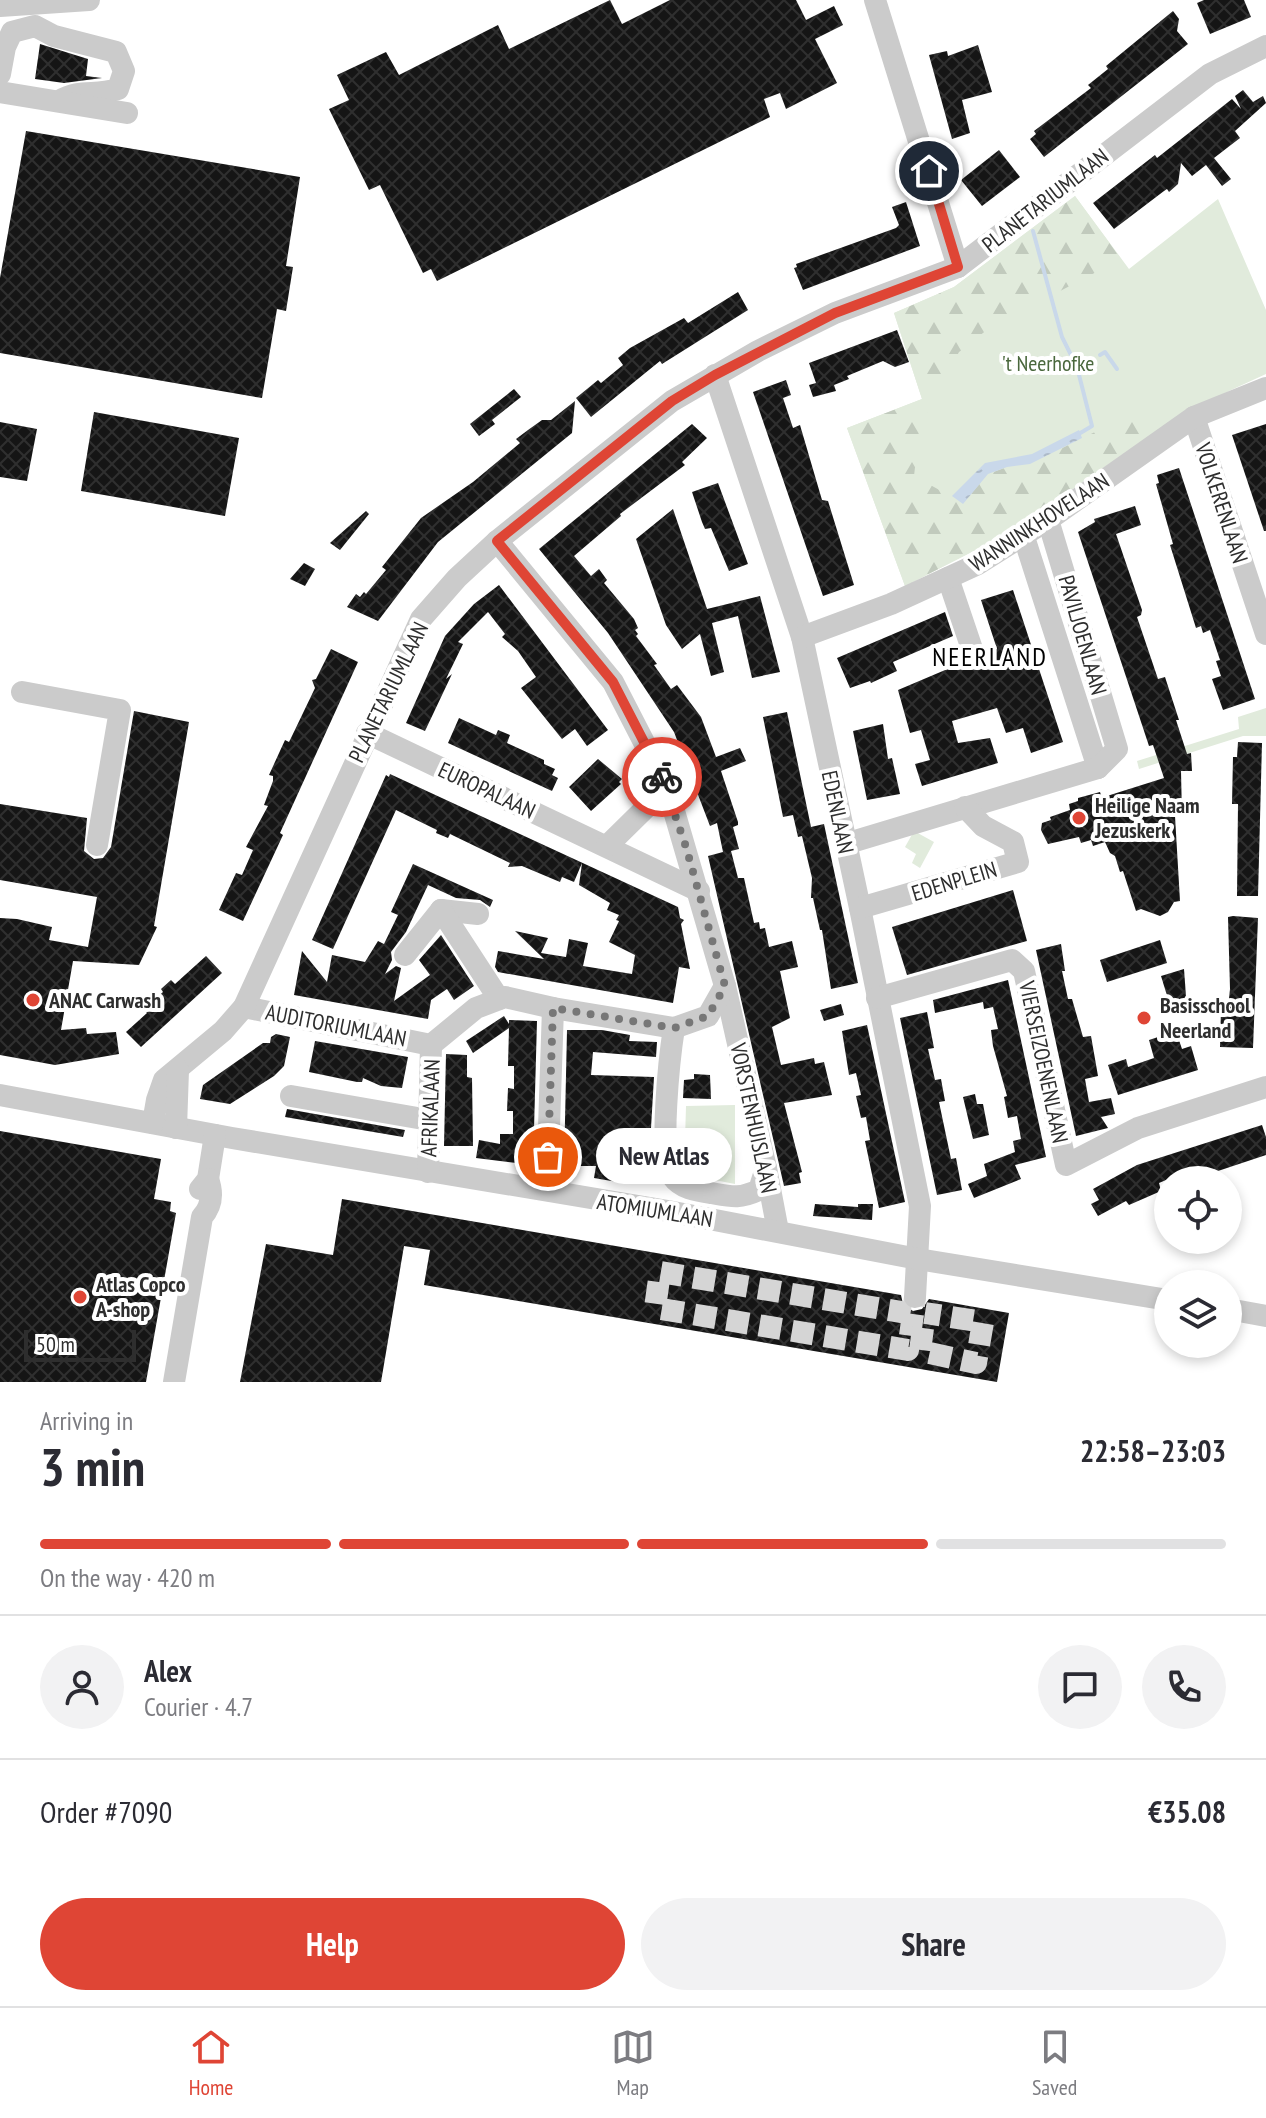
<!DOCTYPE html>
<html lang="en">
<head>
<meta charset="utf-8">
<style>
  :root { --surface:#fff; --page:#f2f2f3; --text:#2b2b33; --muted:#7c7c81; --line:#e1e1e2; --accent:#df4535 }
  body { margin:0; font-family:"PT Sans Narrow",sans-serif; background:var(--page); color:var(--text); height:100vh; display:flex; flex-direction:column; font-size:30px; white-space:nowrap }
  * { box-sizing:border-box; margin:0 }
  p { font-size:26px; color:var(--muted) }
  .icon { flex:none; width:44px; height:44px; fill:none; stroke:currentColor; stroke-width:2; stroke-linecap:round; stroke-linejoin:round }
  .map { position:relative; height:1382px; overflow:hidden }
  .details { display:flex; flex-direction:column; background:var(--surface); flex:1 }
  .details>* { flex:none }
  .buttons { position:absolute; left:1154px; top:1166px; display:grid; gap:16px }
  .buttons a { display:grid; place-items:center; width:88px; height:88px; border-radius:50%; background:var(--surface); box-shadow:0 4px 12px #0003; font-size:40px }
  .scale { position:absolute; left:24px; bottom:20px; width:112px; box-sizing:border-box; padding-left:8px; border:4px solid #2e2e2e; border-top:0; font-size:22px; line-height:28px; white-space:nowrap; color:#2e2e2e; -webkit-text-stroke:6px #fff; paint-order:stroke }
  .pin { position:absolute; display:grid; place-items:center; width:68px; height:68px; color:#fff; margin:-34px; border:4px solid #fff; border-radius:50%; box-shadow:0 2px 8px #0007 }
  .courier { position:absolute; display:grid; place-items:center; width:80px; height:80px; margin:-40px; border:6px solid #df4535; border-radius:50%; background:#fff; color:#222; box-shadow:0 2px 10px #0007 }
  .bubble { position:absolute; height:56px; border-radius:28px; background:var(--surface); box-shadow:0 4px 12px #0003; font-size:26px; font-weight:800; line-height:56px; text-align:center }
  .summary em { font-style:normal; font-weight:800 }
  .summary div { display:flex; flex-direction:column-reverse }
  .summary { display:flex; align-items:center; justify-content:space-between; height:136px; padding:0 40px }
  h1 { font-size:52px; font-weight:800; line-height:60px }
  .bar { display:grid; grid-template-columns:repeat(4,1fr); gap:12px 8px; align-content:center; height:96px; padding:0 40px }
  .bar i { height:10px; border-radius:6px; background:var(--line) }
  .bar .selected { background:var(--accent) }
  .bar p { grid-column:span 4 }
  .line { display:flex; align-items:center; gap:20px; padding:0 40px; border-top:2px solid var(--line) }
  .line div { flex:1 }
  .round { display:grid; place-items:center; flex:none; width:84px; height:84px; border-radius:42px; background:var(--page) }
  .action { display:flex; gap:16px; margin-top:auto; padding:16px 40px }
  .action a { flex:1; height:92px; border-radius:48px; background:var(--accent); color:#fff; font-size:32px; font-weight:800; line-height:92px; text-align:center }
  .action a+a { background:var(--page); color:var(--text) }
  .tab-bar { display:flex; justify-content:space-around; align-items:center; height:112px; border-top:2px solid var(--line); background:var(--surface); font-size:22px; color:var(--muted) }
  .tab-bar a { display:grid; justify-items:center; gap:4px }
  .tab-bar .selected { color:var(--accent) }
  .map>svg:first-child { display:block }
  .green { fill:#e1ebdc }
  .forest { fill:url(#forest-firs) }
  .water { fill:url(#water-ripples) }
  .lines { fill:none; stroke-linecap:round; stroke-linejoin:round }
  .stream { stroke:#c9d8ea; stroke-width:4 }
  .building { fill:url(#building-cross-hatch) }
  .minor-tunnel { stroke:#d5d5d5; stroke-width:22; stroke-dasharray:22 11; stroke-linecap:butt }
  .minor { stroke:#cbcbcb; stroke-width:22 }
  .done { stroke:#777; stroke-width:8; stroke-dasharray:0 14.4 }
  .route { stroke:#df4535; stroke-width:10 }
  .poi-dot { fill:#df4535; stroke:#fff; stroke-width:3 }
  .labels { text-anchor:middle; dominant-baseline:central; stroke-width:8; stroke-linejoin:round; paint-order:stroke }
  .street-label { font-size:22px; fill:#2e2e2e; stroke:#fff }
  .park-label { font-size:22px; fill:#4a683d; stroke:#fff }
  .poi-label { font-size:22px; font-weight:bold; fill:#2e2e2e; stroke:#fff; text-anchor:start }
  .quarter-label { font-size:26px; letter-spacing:2px; fill:#000; stroke:#fff }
</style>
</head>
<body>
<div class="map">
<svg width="1266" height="1382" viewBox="0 0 1266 1382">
  <defs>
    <pattern id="forest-firs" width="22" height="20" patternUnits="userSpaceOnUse" patternTransform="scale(2)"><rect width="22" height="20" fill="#e1ebdc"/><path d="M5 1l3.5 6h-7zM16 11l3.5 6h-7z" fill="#c1cabd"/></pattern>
    <pattern id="water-ripples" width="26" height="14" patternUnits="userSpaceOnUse" patternTransform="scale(2)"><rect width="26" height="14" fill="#c9d8ea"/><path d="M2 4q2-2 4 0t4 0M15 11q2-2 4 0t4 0" fill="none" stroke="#adbac9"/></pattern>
    <pattern id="building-cross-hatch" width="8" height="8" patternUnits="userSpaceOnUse" patternTransform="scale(2)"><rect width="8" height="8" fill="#151515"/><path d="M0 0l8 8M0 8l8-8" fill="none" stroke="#2f2f2f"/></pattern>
  </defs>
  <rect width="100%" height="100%" fill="#fff"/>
  <g class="green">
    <polygon points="1075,196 1129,269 1218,199 1266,310 1266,374 1229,391 1156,431 1007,534 905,586 847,428 922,399 894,313 954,287"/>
    <polygon points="1266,708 1266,736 1243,736 1139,769 1137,761 1239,729 1238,717"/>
    <polygon points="914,831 934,842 920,868 912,863 916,854 905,847"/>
    <polygon points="735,1105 735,1184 684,1174 686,1106"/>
  </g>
  <polygon class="forest" points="1075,196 1121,259 988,329 959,352 933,399 919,432 914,476 963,503 988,474 1007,467 1030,464 1097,431 1150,414 1163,427 1007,534 905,586 847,428 922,399 894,313 954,287"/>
  <polygon class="water" points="1079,430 1082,438 1030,464 1007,467 988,474 963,504 952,496 985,463 1032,454"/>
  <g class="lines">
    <g class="stream">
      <polyline points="1033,231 1062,337 1077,367 1092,426 1077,435"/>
      <polyline points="1100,355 1105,352 1117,369"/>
      <polyline points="1077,367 1091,361"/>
    </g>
  </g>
  <g class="building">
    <polygon points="610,0 622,24 670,0 796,0 806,20 834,6 843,25 815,39 837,83 786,109 780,93 764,99 770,117 437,281 431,269 423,273 380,185 369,190 329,109 349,100 337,75 386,52 399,75 498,25 509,49"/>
    <polygon points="1204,0 1244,0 1251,17 1210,34 1197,3"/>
    <polygon points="1173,11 1179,19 1177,31 1188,44 1044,157 1030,139 1036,134 1034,131 1091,88 1088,85 1108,69 1106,66"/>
    <polygon points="40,44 88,59 86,76 102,78 64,83 35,79"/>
    <polygon points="978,45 992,92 962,100 970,133 952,139 929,55 947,51 948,56"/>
    <polygon points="1243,90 1253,102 1263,96 1266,103 1235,131 1240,138 1214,158 1231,179 1222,186 1206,165 1192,176 1181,163 1178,184 1169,192 1167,189 1164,191 1114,229 1093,203 1155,155 1157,158 1232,99 1241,109 1235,96"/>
    <polygon points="26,131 300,177 286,266 293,267 286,311 277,309 262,398 0,353 0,278"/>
    <polygon points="999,150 1020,177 982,206 961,180"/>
    <polygon points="906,202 920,246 803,290 794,268 797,267 796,264 896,228 899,225 892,207"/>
    <polygon points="738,292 748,310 662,364 660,361 591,417 576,398 598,380 601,383 623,365 618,358 630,348 684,318 688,323"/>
    <polygon points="897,330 909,362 895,367 883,361 847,376 849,379 834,385 836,391 813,397 809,385 816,383 809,363"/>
    <polygon points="786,380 791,395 783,398 793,428 800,425 822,500 828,501 854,585 823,596 753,392"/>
    <polygon points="514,389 521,397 492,420 495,424 479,436 470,424"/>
    <polygon points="575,401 572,433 438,542 378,621 347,607 356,594 360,597 364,592 366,594 386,570 382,567 421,518 473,482 520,443 516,439 528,430 542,420 551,420"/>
    <polygon points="94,412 239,438 225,516 81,491"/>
    <polygon points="0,422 37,429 27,481 0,477"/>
    <polygon points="692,424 707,438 682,462 685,465 620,514 621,516 574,556 591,576 599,569 607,580 604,583 634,619 638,628 635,630 638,634 636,636 657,664 654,665 671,689 677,685 701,717 716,757 740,748 746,761 721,771 738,822 738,825 733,827 739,849 731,851 738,878 744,878 754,923 759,922 760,929 765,928 769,947 792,941 798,967 780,971 790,1018 772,1027 781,1065 814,1058 815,1064 824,1062 832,1095 784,1103 802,1172 799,1173 801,1183 784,1186 708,856 723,852 717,823 710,826 674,732 608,633 539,549"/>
    <polygon points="1266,424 1266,531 1264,531 1232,435"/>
    <polygon points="1179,468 1255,699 1223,710 1212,679 1221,676 1216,661 1220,660 1210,630 1203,633 1201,626 1196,628 1170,545 1173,544 1156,484 1159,483 1157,475"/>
    <polygon points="718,483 748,564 729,571 711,528 705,529 702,522 692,492"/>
    <polygon points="1135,506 1141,525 1116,534 1142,610 1141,615 1137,617 1158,679 1165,677 1179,720 1176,720 1187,754 1191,753 1192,771 1181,771 1182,816 1175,816 1180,901 1174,902 1168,912 1160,916 1141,909 1136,911 1123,871 1120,872 1115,856 1110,853 1105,842 1093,846 1091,840 1081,843 1079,837 1048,844 1041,830 1042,823 1051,820 1050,817 1070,810 1069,804 1078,801 1078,798 1100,792 1101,795 1106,794 1107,796 1164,778 1153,745 1149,746 1078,532 1095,522 1094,519"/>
    <polygon points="673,509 707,609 760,596 780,672 752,678 738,616 712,623 724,672 711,676 700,634 682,649 666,625 636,539"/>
    <polygon points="366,511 369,514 340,550 330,543"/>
    <polygon points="304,563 315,569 305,586 290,579"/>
    <polygon points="499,585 608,730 587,746 575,729 562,739 521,688 536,677 518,651 502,637 505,634 488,612 458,642 463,644 446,679 452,674 425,731 406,723 445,636 474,604"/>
    <polygon points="1013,590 1063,742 1031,753 1023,728 1006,733 997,708 952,721 958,743 990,738 998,763 922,786 915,764 930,760 921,730 910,733 898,690 964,662 971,666 983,662 987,653 997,649 981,600"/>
    <polygon points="945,612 953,636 893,662 897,671 871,683 870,681 850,688 837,658"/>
    <polygon points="331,649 358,662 280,833 283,835 243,921 219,910 236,873 242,875 253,850 246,847 268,806 264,805 273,781 273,776 269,775 285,740 289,742 291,738 315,688 312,680 316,679"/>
    <polygon points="134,711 189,722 154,926 157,927 139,965 73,961 61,1030 86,1028 87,1034 116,1032 119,1054 55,1065 0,1055 0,918 17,919 52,927 49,940 88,947 97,897 0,880 0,804 87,818 84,851 94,859 103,858 111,847"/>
    <polygon points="787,712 811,827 824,824 858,983 831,989 822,930 820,930 813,898 811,898 812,878 802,836 798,837 793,815 783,817 763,717"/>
    <polygon points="459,718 496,735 498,730 510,735 507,743 544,760 544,764 555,769 552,775 558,778 552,791 448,743"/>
    <polygon points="883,724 888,759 892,758 900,794 867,800 853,731"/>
    <polygon points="1238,742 1262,743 1258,896 1237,896 1238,804 1232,804 1233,757 1237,757"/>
    <polygon points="598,759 622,779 619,782 621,784 591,811 569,787"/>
    <polygon points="390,774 678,907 680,918 684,920 681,924 690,969 679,967 673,1003 498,972 495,967 498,951 544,959 515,931 548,938 541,953 566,957 569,939 588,943 583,966 632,974 635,955 609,942 619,921 616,920 619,915 607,910 610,903 579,885 582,863 574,882 562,877 560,882 522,866 508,867 510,863 450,834 448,838 436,833 437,830 396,810 333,949 312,940 386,775 389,777"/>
    <polygon points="413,864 493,900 490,907 480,900 456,898 428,885 406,932 391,952 392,960 385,974 396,966 401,968 394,1001 430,975 419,960 441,935 474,986 454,1000 447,989 431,1000 428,1019 294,995 302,951 327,982 332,955 365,962 378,941 384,944 398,915 391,912"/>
    <polygon points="1013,890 1027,941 907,975 892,927"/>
    <polygon points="1233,916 1258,918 1253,1048 1220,1047 1221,1008 1228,1008 1230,989 1228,917"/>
    <polygon points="1160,940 1167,963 1107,982 1100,960"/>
    <polygon points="1061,944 1065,971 1062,971 1068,999 1072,999 1083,1037 1091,1036 1098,1076 1085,1079 1089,1102 1111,1098 1115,1114 1101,1117 1108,1128 1076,1136 1036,950"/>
    <polygon points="206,956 222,973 141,1047 126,1032 147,1013 144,1009 163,992 161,989 171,980 175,984"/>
    <polygon points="1184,969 1187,1010 1173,1015 1161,976"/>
    <polygon points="1008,980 1046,1157 1015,1165 1021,1179 974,1198 968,1184 987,1176 984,1164 1015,1152 1013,1141 1021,1139 1017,1116 1008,1118 1004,1097 1007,1096 993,1046 991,1030 998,1029 993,1007 984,1009 983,1002 935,1013 933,1000"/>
    <polygon points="841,1004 844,1015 824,1021 820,1010"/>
    <polygon points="927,1012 934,1048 928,1049 935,1080 941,1079 945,1101 939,1102 951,1159 956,1158 962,1190 937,1195 900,1018"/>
    <polygon points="504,1016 509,1024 509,1020 537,1021 533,1165 476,1158 479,1140 500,1144 500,1134 513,1134 513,1111 507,1111 508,1088 514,1089 514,1066 508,1066 509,1028 473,1053 466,1041"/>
    <polygon points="867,1025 905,1202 879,1208 865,1141 870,1140 866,1117 861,1118 856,1096 861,1095 856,1073 849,1075 842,1031"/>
    <polygon points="567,1030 602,1030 630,1035 629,1041 657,1042 656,1057 593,1052 591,1075 654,1077 651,1128 653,1178 624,1177 623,1183 594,1178 596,1166 564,1166"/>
    <polygon points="1176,1031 1182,1049 1191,1046 1198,1070 1118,1095 1108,1065 1126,1059 1128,1067 1154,1058 1149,1040"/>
    <polygon points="276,1034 290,1037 284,1066 274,1076 230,1104 200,1099 203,1085 263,1043 270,1043 271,1037"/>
    <polygon points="315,1041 408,1057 402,1088 381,1086 363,1078 362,1082 357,1082 309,1072"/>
    <polygon points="446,1054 467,1055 467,1077 472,1078 473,1146 444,1146"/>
    <polygon points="694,1074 710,1075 711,1099 683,1098 684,1080 694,1079"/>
    <polygon points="975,1094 977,1104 983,1104 989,1135 973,1139 963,1097"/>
    <polygon points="287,1109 405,1130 403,1137 285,1117"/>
    <polygon points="1262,1125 1266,1137 1266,1155 1203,1176 1199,1166 1159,1183 1161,1191 1129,1205 1126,1201 1098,1216 1091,1204 1099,1200 1093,1189 1137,1165"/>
    <polygon points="0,1131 161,1159 154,1199 171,1202 170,1211 176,1213 146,1382 0,1382"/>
    <polygon points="342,1199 901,1295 903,1304 913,1311 922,1309 929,1299 1009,1313 997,1382 424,1285 430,1250 404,1246 381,1382 240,1382 266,1244 333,1255"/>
    <polygon points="815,1204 858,1207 858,1204 873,1204 872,1220 813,1216"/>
  </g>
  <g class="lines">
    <g class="minor-tunnel">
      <polyline points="913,1314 908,1350 655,1308 660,1272 913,1314 915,1297"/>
      <polyline points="923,1328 920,1351 976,1363 983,1322 925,1313"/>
    </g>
    <g class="minor">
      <polyline points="875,0 958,267"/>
      <polyline points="0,6 89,0"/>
      <path d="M 0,74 L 5,47 L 12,32 L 35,26 L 54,36 L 116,52 L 124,71 L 118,89 C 93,97 82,88 59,101"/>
      <polyline points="0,92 127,113"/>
      <polyline points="715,375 802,637 860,908 920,1206 915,1297"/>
      <polyline points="1194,417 1266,634"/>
      <polyline points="1023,534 1098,768"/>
      <polyline points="497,541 613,682 667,787 725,986 766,1168 778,1231"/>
      <polyline points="948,578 973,652"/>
      <polyline points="802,637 891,604 978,564 1048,520 1194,417 1266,388"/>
      <polyline points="22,692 120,710 97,845"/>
      <polyline points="367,733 699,891"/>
      <polyline points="845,844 1098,768 1117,749 1048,520"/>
      <polyline points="607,846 667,787"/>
      <polyline points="860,908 1018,862 1013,842 983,826 965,807"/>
      <polyline points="441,910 478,914"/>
      <polyline points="405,955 441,910 499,999"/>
      <polyline points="877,998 1012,960 1024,971 1066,1165 1138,1128 1266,1087"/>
      <polyline points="244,1007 431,1045 476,1008 505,997 553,1008 674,1028 708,1016 725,986"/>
      <path d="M 674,1028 C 670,1053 658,1159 672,1176 C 681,1189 697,1191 711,1193 C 733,1197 739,1199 759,1190 L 766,1168"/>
      <polyline points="0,1095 232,1138 668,1211 918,1259 1168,1300"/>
      <polyline points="291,1096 429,1120"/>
      <polyline points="153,1123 157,1100 164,1080 223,1031 244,1007 421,619 457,578 497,541 672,401 758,351 835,313 958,267 1210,74 1266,46"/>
      <polyline points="176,1128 178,1070"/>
      <polyline points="548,1157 553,1008"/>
      <polyline points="428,1172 431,1045"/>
      <polyline points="200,1189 208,1179 215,1135"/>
      <polyline points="1228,1309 1266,1316"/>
      <path d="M 174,1382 L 202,1217 C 212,1206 213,1193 208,1179"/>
    </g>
  </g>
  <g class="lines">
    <polyline class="done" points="548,1157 553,1008 674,1028 708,1016 725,986 686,847 662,777"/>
    <polyline class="route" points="662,777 613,682 497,541 672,401 715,375 835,313 958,267 929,171"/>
  </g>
  <g class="poi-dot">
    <circle cx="1079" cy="818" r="8"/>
    <circle cx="33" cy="1000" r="8"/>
    <circle cx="1144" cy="1018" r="8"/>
    <circle cx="80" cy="1297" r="8"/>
  </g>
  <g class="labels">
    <g class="street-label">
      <text transform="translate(1045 200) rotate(-38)">PLANETARIUMLAAN</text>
      <text transform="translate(1222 503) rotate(72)">VOLKERENLAAN</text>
      <text transform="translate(1039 522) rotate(-33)">WANNINKHOVELAAN</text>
      <text transform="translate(1083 635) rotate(74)">PAVILJOENLAAN</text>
      <text transform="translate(388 692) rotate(-64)">PLANETARIUMLAAN</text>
      <text transform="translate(487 790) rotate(25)">EUROPALAAN</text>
      <text transform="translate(838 812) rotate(78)">EDENLAAN</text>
      <text transform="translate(954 881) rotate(-17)">EDENPLEIN</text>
      <text transform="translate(336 1025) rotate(11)">AUDITORIUMLAAN</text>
      <text transform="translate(1044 1062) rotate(78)">VIERSEIZOENENLAAN</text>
      <text transform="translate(430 1108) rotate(-88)">AFRIKALAAN</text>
      <text transform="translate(754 1118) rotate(78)">VORSTENHUISLAAN</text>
      <text transform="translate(655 1210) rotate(9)">ATOMIUMLAAN</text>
    </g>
    <g class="park-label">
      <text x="1048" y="363">'t Neerhofke</text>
    </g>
    <g class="poi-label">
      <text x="1095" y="805">Heilige Naam<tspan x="1095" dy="25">Jezuskerk</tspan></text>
      <text x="49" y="1000">ANAC Carwash</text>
      <text x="1160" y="1005">Basisschool<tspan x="1160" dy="25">Neerland</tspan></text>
      <text x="96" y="1284">Atlas Copco<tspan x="96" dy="25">A-shop</tspan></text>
    </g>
    <g class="quarter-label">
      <text x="990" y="656">NEERLAND</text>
    </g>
  </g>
</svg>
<div class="buttons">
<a><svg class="icon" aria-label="locate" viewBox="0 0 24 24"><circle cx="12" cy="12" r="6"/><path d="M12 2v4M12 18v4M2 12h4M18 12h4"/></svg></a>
<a><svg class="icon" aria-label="layers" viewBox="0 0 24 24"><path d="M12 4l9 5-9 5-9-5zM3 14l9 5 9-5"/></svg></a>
</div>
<div class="scale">50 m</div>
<div class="pin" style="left:548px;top:1157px;background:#ea580c"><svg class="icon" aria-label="bag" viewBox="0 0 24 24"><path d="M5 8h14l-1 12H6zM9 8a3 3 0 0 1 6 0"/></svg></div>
<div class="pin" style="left:929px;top:171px;background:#1f2937"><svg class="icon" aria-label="home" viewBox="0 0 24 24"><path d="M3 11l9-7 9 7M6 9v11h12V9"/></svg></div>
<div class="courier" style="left:662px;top:777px"><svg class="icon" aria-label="bike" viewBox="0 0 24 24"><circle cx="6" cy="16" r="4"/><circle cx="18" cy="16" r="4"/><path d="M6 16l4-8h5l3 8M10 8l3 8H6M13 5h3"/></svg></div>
<div class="bubble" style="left:596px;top:1128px;width:136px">New Atlas</div>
</div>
<section class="details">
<div class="summary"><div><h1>3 min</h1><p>Arriving in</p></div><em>22:58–23:03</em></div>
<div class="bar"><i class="selected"></i><i class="selected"></i><i class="selected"></i><i></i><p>On the way · 420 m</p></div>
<div class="line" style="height:144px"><a class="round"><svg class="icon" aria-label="person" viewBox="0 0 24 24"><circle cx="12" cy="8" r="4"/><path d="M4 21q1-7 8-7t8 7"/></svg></a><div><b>Alex</b><p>Courier · 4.7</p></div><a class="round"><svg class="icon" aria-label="chat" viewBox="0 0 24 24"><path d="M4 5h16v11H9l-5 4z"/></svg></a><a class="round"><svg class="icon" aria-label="phone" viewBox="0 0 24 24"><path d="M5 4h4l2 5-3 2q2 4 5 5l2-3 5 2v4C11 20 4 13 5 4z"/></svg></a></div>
<div class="line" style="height:104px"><div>Order #7090</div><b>€35.08</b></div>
<div class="action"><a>Help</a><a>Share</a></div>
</section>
<nav class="tab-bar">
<a class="selected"><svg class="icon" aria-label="home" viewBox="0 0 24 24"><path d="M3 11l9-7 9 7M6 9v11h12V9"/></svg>Home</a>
<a><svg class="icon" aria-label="map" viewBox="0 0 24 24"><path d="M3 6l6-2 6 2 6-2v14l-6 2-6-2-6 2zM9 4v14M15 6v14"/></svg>Map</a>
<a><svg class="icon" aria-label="saved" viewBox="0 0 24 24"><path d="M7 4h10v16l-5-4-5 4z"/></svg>Saved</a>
</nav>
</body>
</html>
